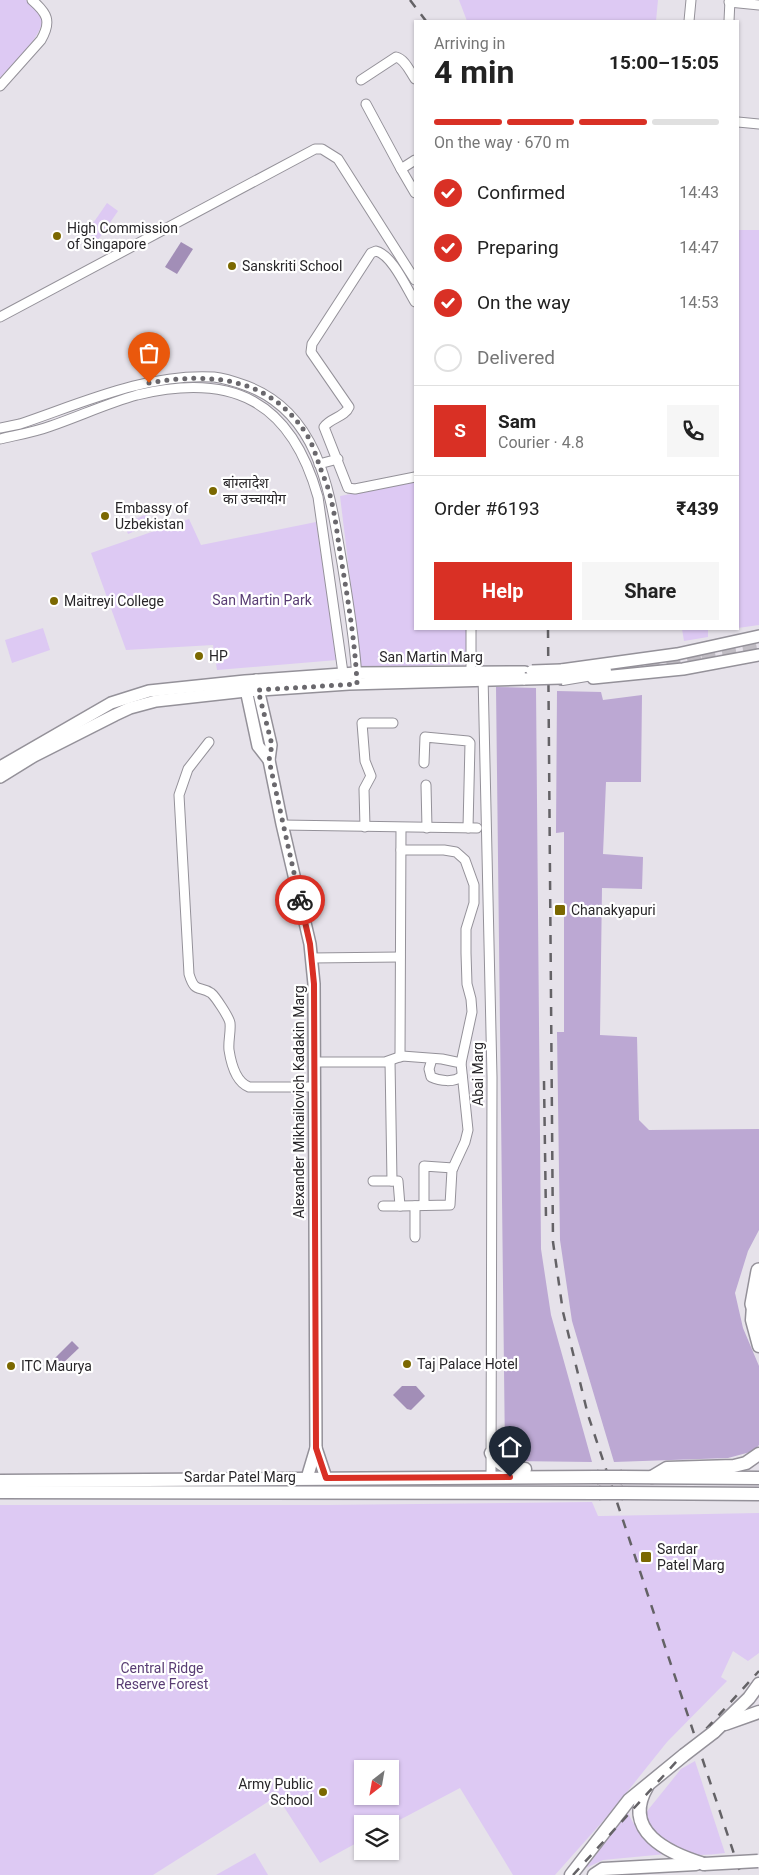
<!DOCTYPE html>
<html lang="en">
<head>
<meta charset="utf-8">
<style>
  :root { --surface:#fff; --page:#f6f6f6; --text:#222; --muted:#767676; --line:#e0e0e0; --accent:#d93025 }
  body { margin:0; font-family:Roboto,"Noto Sans Devanagari",sans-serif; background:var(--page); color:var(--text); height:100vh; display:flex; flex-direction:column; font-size:19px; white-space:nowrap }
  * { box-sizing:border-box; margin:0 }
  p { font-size:16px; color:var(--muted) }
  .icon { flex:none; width:28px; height:28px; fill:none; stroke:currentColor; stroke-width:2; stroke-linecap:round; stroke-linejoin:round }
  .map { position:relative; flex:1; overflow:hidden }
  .drawer { position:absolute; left:414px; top:20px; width:325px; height:610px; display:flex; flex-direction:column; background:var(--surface); border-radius:0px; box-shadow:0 1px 4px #0004 }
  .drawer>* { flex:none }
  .needle { width:32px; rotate:211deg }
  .tools { position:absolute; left:354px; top:1760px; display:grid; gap:10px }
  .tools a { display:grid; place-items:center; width:45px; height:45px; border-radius:0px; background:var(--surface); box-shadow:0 1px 4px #0004; font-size:25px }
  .pin { position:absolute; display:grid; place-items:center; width:42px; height:42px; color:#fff; margin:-51px -21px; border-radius:50% 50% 50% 0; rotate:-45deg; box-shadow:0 0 5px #0007 }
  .pin .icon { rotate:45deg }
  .courier { position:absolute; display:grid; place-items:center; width:50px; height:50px; margin:-25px; border:4px solid #d93025; border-radius:50%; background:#fff; color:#222; box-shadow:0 1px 6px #0007 }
  .head em { font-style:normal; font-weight:700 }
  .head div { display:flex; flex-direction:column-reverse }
  .head { display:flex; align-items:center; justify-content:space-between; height:85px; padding:0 20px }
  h1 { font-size:32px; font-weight:700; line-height:38px }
  .bar { display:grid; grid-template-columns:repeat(4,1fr); gap:8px 5px; align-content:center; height:60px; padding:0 20px }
  .bar i { height:6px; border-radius:4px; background:var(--line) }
  .bar .on { background:var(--accent) }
  .bar p { grid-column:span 4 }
  .line { display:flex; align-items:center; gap:12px; padding:0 20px; border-top:1px solid var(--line) }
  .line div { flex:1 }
  .round { display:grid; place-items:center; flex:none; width:52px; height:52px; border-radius:0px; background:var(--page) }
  ol { padding:0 20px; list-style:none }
  li { display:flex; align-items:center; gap:15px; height:55px }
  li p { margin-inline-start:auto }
  li .icon { padding:5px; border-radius:50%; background:var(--accent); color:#fff; stroke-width:4 }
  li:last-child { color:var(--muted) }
  li i { width:28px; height:28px; border:2px solid var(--line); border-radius:50% }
  .button { display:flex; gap:10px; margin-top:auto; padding:10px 20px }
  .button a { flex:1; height:58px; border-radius:0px; background:var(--accent); color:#fff; font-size:20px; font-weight:700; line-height:58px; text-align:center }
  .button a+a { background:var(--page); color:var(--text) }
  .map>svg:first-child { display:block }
  .green { fill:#ddc9f3; fill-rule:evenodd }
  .forest { fill:#bca8d3 }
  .water { fill:#a28eb7 }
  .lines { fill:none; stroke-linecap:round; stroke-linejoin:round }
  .primary-tunnel { stroke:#c0bcc3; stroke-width:14; stroke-dasharray:14 7; stroke-linecap:butt }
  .minor-casing { stroke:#949199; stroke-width:11 }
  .tertiary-casing { stroke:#949199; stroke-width:14 }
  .secondary-casing { stroke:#949199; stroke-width:15 }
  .primary-casing { stroke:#949199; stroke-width:16 }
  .trunk-casing { stroke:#949199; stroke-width:18 }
  .minor { stroke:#fff; stroke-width:9 }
  .tertiary { stroke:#fff; stroke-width:11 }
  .secondary { stroke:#fff; stroke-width:12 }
  .primary { stroke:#fff; stroke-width:14 }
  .trunk { stroke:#fff; stroke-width:15 }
  .rail { stroke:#646266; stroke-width:2.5; stroke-dasharray:9 9; stroke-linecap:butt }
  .tertiary-bridge-casing { stroke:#949199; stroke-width:14; stroke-linecap:butt }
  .secondary-bridge-casing { stroke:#949199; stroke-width:15; stroke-linecap:butt }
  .tertiary-bridge { stroke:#fff; stroke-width:11 }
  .secondary-bridge { stroke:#fff; stroke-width:12 }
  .done { stroke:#6a686d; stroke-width:5; stroke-dasharray:0 9 }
  .route { stroke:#d93025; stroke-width:6 }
  .poi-dot { fill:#7b6800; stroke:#fff; stroke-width:2 }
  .labels { text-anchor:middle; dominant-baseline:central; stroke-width:4.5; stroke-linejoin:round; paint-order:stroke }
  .poi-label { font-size:14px; fill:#282629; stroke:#fff; text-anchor:start }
  .park-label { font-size:14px; fill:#593d74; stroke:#fff }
  .street-label { font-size:14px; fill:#282629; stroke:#fff }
</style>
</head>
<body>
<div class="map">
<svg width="759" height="1875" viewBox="0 0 759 1875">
  <rect width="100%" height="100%" fill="#e6e2ea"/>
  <g class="green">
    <path d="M 0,0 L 26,0 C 31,5 40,10 42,17 C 46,33 11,66 0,78 Z"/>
    <polygon points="459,0 658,0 656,21 467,21"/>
    <polygon points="107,203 118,211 98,240 87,232"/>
    <polygon points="738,230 759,230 759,625 738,628"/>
    <polygon points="415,482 415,629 466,629 467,664 361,668 340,496"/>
    <polygon points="147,514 151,524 128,534 124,524"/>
    <polygon points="189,519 201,545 316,522 337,660 217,670 213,645 126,650 91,553"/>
    <polygon points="43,628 50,650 12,663 5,640"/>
    <polygon points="682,629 708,629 708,637 684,641"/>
    <path d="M 592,1502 L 598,1516 L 601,1516 L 759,1513 L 759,1653 L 748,1661 L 733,1651 L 721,1677 L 727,1681 L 667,1742 L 611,1812 L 555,1875 L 513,1875 L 460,1788 L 390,1825 L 390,1824 L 362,1824 L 362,1840 L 320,1863 L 277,1796 L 153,1875 L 0,1875 L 0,1505 L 328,1505 ZM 362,1769 L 390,1769 L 390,1796 L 362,1796 Z"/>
    <path d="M 695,1761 L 725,1853 C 716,1854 707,1855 698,1855 C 678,1854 650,1833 644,1815 L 681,1769 Z"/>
    <path d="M 628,1813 C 638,1834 648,1841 666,1854 L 603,1860 L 586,1868 Z"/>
    <polygon points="255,1853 268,1875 216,1875"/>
  </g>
  <g class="forest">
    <polygon points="496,687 536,688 541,1249 551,1315 592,1462 512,1461 505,1454"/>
    <polygon points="557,691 601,692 603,700 642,695 641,782 606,782 603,854 643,857 642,889 602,888 600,1035 637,1037 639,1120 649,1130 759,1129 759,1230 748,1251 735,1293 743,1328 759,1366 759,1445 754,1451 728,1458 614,1462 572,1321 560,1240 557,1032 564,1032 564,832 556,833"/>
  </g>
  <g class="water">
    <polygon points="181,242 193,249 177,274 165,267"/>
    <polygon points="72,1341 79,1348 58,1368 52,1361"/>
    <polygon points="402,1386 416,1386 425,1396 411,1410 407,1409 393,1395"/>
  </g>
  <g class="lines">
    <g class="primary-tunnel">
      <polyline points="701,654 759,643"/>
      <polyline points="604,671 644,667 709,656"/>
    </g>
    <defs>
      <g id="minor">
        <polyline points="729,2 759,5"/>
        <polyline points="689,21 691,0"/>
        <polyline points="729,21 730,0"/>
        <path d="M 361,80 L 396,57 C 405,59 410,72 415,79"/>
        <path d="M 0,86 L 41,40 C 52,21 47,13 32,0"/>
        <polyline points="366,104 401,169"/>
        <polyline points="738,122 759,124"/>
        <polyline points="415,160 401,169 415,193"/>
        <path d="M 415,302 C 406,287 392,255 376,251 L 371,253 L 312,344 L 311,352 L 349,407 C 345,417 330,418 324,427 L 348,488 L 355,489 L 415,477"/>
        <polyline points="0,317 315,149 322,149 338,159 415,280"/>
        <path d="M 0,428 L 20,424 C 82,403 147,373 214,377 C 225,378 236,382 247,386 C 321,414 330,495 342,563 C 348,601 355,640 357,679"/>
        <path d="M 0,439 C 17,435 35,432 51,426 C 80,416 108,403 137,395 C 233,372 291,401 318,497 L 344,680"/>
        <polyline points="319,464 338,459"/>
        <polyline points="471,672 471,629"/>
        <polyline points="483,675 492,1077 491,1477"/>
        <path d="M 209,742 L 188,769 L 179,795 L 189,974 C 195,994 199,985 211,993 C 215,996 229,1017 230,1023 C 231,1032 228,1041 229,1050 C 231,1063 236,1082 249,1087 L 315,1087"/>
        <polyline points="424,763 425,737 468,741 470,743 468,828"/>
        <polyline points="426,785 427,828"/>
        <polyline points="282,825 477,828"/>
        <polyline points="365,827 364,789 371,776 365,761 362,723 393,723"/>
        <polyline points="401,850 444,850 456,852 465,860 474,885 474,903 466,929 466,953 467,984 471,999 472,1012 461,1063"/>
        <polyline points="312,958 400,957"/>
        <polyline points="400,1057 401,828"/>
        <path d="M 432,1059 L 429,1069 L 431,1077 C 440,1081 454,1083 462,1076"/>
        <polyline points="390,1061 392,1181"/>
        <polyline points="315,1062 385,1062 402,1056 442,1059 461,1063 468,1130 465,1142 452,1170 450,1205 400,1206 398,1181 373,1181"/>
        <polyline points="424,1205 424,1166 453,1168"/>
        <polyline points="383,1206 400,1206"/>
        <polyline points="415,1206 415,1237"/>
      </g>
      <g id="tertiary">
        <polyline points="561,670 677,654 759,636"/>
        <polyline points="593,678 683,669 759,655"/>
        <polyline points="256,680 271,745 269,760 282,824 310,944 314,984 316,1448 307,1478"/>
        <polyline points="245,685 258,746 269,760"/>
        <polyline points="0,767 111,703 149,691 245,681 356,673 525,672"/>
        <polyline points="0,777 34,756 115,715 130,708 156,701 246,691 349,684 525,679"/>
        <polyline points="316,1448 326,1478"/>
      </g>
      <g id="secondary">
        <polyline points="753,1306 752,1320 759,1346"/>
        <path d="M 491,1453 C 502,1468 506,1468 525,1469"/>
        <polyline points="622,1477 759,1478"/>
        <polyline points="652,1477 667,1468 734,1466 746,1463 759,1454"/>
        <polyline points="0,1481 597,1477"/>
        <polyline points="0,1492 599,1493"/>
        <polyline points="623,1493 759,1494"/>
        <polyline points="725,1724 759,1712"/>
        <polyline points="714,1732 749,1698 759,1684"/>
        <path d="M 647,1787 C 621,1831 668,1853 704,1864"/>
        <polyline points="571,1875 629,1800 684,1755"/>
        <polyline points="594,1875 603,1869 696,1864"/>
      </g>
      <polyline id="primary" points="562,678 604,671"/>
      <polyline id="trunk" points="759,1271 753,1304 759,1320"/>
    </defs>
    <use href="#minor" class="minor-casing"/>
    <use href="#tertiary" class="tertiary-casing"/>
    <use href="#secondary" class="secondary-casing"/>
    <use href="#primary" class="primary-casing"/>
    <use href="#trunk" class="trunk-casing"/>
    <use href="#minor" class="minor"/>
    <use href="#tertiary" class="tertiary"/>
    <use href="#secondary" class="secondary"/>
    <use href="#primary" class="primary"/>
    <use href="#trunk" class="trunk"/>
    <g class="rail">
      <polyline points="410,0 426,21"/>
      <polyline points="548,629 553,1242 563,1312 588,1415 741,1875"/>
      <polyline points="544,1081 546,1218"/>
      <polyline points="573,1875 759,1671"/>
    </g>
    <defs>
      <g id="tertiary-bridge">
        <polyline points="532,671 561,670"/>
        <polyline points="525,679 562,678"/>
      </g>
      <g id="secondary-bridge">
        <polyline points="597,1477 622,1477"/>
        <polyline points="599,1493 623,1493"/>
        <polyline points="684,1755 714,1732"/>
        <polyline points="704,1864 758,1861"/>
      </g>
    </defs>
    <use href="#tertiary-bridge" class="tertiary-bridge-casing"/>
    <use href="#secondary-bridge" class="secondary-bridge-casing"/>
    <use href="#tertiary-bridge" class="tertiary-bridge"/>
    <use href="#secondary-bridge" class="secondary-bridge"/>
  </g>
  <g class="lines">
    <path class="done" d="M 149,383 C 211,372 270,377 307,435 C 313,445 316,456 320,467 C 323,476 328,486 330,495 C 335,514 337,533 340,552 C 347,595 355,639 357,684 L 258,690 L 272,745 L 269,760 L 300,900"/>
    <polyline class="route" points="300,900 310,944 314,984 316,1448 326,1478 510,1477"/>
  </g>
  <g class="poi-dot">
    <circle cx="57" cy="236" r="5"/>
    <circle cx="232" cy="266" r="5"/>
    <circle cx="213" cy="491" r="5"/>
    <circle cx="105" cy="516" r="5"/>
    <circle cx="54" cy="601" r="5"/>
    <circle cx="199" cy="656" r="5"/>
    <rect x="554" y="904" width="12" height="12" rx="2.5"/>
    <circle cx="407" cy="1364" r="5"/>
    <circle cx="11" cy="1366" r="5"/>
    <rect x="640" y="1551" width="12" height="12" rx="2.5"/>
    <circle cx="323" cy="1792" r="5"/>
  </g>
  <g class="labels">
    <g class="poi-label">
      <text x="67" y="228">High Commission<tspan x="67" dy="16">of Singapore</tspan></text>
      <text x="242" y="266">Sanskriti School</text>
      <text x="223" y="483">बांग्लादेश<tspan x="223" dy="16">का उच्चायोग</tspan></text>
      <text x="115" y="508">Embassy of<tspan x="115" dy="16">Uzbekistan</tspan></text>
      <text x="64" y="601">Maitreyi College</text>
      <text x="209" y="656">HP</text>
      <text x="571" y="910">Chanakyapuri</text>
      <text x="417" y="1364">Taj Palace Hotel</text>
      <text x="21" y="1366">ITC Maurya</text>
      <text x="657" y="1549">Sardar<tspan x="657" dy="16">Patel Marg</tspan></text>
      <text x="313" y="1784" text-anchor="end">Army Public<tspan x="313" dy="16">School</tspan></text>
    </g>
    <g class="park-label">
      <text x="262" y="600">San Martin Park</text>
      <text x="162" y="1668">Central Ridge<tspan x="162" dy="16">Reserve Forest</tspan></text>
    </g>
    <g class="street-label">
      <text x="431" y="657">San Martin Marg</text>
      <text transform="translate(478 1074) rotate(-90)">Abai Marg</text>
      <text transform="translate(299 1102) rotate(-90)">Alexander Mikhailovich Kadakin Marg</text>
      <text x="240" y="1477">Sardar Patel Marg</text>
    </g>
  </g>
</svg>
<div class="tools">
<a><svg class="needle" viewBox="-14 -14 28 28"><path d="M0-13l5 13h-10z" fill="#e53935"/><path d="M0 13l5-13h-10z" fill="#767676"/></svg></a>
<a><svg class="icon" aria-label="layers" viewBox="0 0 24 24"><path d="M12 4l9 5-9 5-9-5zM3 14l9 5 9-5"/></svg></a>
</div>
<div class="pin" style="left:149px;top:383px;background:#ea580c"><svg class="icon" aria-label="bag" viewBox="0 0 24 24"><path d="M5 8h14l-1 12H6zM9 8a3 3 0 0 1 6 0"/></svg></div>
<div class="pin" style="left:510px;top:1477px;background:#1f2937"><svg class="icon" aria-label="home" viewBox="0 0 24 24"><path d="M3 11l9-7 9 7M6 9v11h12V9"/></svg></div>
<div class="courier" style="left:300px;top:900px"><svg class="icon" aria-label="bike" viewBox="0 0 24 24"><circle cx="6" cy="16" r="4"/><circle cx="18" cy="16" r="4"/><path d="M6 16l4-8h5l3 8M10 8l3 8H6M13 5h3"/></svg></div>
<section class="drawer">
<div class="head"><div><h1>4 min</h1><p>Arriving in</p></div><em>15:00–15:05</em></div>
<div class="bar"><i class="on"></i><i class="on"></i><i class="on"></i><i></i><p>On the way · 670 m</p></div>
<ol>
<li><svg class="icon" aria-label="check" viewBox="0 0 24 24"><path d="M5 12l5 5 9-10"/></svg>Confirmed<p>14:43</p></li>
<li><svg class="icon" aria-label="check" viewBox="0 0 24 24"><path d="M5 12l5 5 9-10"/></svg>Preparing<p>14:47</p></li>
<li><svg class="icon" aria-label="check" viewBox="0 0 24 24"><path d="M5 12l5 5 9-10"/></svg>On the way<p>14:53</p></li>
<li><i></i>Delivered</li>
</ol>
<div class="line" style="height:90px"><b class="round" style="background:var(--accent);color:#fff">S</b><div><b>Sam</b><p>Courier · 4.8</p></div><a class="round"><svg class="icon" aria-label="phone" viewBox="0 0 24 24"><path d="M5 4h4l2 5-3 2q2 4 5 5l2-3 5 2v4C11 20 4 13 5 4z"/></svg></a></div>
<div class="line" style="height:65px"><div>Order #6193</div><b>₹439</b></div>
<div class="button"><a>Help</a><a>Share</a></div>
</section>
</div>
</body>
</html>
